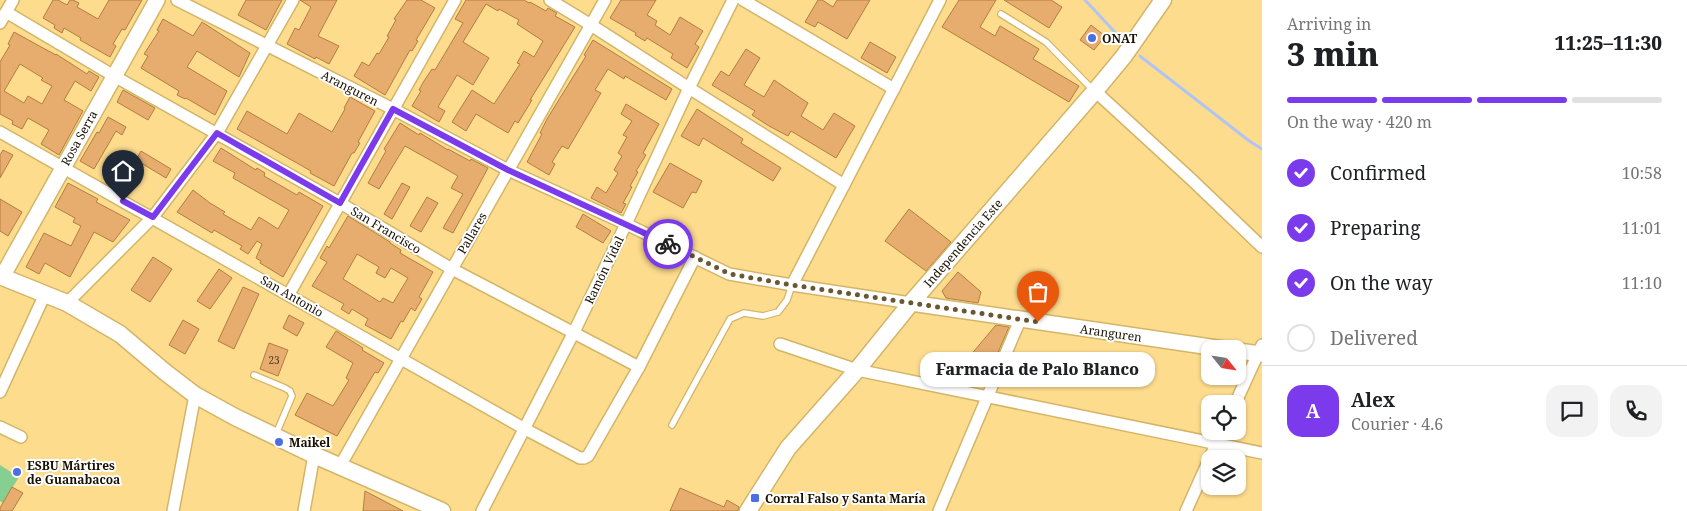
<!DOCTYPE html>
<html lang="en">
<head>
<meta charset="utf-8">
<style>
  :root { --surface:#fff; --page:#f2f2f2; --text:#202124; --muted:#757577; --line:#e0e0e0; --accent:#7c3aed }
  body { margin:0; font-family:"Noto Serif",serif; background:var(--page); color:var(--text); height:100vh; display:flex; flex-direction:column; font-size:19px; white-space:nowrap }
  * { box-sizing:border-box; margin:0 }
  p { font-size:16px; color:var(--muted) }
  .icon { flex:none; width:28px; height:28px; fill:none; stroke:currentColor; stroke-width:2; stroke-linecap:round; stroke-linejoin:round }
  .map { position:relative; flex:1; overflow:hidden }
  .details { display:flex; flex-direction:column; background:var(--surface); width:425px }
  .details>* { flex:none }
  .needle { width:32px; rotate:120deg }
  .tools { position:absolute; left:1201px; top:340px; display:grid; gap:10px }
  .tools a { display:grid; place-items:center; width:45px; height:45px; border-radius:10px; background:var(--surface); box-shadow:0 1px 4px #0004; font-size:25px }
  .pin { position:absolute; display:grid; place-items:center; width:42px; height:42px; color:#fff; margin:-51px -21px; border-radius:50% 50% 50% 0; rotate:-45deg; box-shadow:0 0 5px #0007 }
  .pin .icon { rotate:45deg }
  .courier { position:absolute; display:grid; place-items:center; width:50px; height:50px; margin:-25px; border:4px solid #7c3aed; border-radius:50%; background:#fff; color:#222; box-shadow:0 1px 6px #0007 }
  .bubble { position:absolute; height:35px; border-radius:15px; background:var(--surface); box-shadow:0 1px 4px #0004; font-size:16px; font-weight:800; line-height:35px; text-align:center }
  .summary em { font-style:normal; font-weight:800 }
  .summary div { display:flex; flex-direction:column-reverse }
  .summary { display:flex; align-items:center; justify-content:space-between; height:85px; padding:0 25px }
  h1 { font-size:32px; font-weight:800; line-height:38px }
  .bar { display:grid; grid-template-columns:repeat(4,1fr); gap:8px 5px; align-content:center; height:60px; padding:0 25px }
  .bar i { height:6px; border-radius:4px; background:var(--line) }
  .bar .selected { background:var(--accent) }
  .bar p { grid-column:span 4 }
  .line { display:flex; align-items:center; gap:12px; padding:0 25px; border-top:1px solid var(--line) }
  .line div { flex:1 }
  .round { display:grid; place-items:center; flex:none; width:52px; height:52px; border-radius:15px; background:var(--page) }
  ol { padding:0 25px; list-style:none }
  li { display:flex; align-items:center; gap:15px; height:55px }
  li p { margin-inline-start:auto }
  li .icon { padding:5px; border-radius:50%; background:var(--accent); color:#fff; stroke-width:4 }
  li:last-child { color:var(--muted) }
  li i { width:28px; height:28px; border:2px solid var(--line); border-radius:50% }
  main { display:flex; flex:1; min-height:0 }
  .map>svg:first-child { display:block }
  .green { fill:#87cf91 }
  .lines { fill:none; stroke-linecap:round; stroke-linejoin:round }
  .stream { stroke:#b2c4f1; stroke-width:3 }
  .building { fill:#e6ad6f; stroke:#b37d3e; fill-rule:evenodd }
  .service-casing { stroke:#d4b567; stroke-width:8 }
  .minor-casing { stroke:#d4b567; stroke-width:14 }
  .tertiary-casing { stroke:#d4b567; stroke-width:18 }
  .secondary-casing { stroke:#d4b567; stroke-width:19 }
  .service { stroke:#fff; stroke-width:5.5 }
  .minor { stroke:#fff; stroke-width:11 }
  .tertiary { stroke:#fff; stroke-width:15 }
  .secondary { stroke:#fff; stroke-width:16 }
  .done { stroke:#695732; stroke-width:5; stroke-dasharray:0 9 }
  .route { stroke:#7c3aed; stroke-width:6 }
  .poi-dot { fill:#4b6ee1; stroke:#fff; stroke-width:2 }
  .labels { text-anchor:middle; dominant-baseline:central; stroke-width:4; stroke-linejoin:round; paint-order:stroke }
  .number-label { font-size:10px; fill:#4c371c }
  .poi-label { font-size:12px; font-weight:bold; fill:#191000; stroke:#fff; text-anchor:start }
  .street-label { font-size:12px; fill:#191000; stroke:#fff }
</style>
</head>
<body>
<main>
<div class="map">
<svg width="1262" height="511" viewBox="0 0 1262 511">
  <rect width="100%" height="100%" fill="#fddc8e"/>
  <polygon class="green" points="0,465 19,477 3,503 0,501"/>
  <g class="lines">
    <g class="stream">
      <polyline points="1085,0 1125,43"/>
      <polyline points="1140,56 1248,140 1262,149"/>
    </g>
  </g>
  <g class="building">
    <polygon points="53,0 58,0 67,5 70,0 73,0 79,3 77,7 98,19 109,0 142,0 125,30 122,29 113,44 116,46 110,57 80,40 81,38 64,28 62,33 54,28 55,25 43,18"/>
    <polygon points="246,0 282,0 266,30 238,15"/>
    <polygon points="300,0 337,0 318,36 339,46 329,64 316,57 315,59 287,44 295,28 299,30 311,7"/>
    <polygon points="407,0 421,0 435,8 416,40 418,41 412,51 410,50 385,95 354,76 362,62 369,66 377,53 379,54 389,37 387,36 396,20 394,19"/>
    <polygon points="466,0 524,0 529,3 530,2 546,11 548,8 557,13 555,16 575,27 530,100 532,100 518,123 515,121 508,133 476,114 466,131 452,122 472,90 494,104 520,64 517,63 524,51 534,57 543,41 517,24 519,20 499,9 498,11 486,4 463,42 489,58 473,85 457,75 438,107 445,111 439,122 412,106 421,91 419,90 424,81 432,69 435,70 463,23 455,19"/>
    <polygon points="621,0 656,0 647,15 657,21 655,25 670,35 680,17 703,31 695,44 699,47 687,68 671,58 673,54 647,38 645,41 635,35 636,33 610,18"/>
    <polygon points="818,0 822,0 833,7 837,0 870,0 847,39 818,22 815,27 805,22"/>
    <polygon points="959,0 996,0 980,27 995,36 1000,26 1039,49 1033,59 1079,86 1069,102 942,27"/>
    <polygon points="1004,0 1051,0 1062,7 1049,28"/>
    <polygon points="163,19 193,36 202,22 250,53 239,77 197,51 187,67 227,91 215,115 186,98 185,99 177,95 179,91 141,68 148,56 144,54 159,31 157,30"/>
    <polygon points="1091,25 1105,36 1094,50 1080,40"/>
    <path d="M 14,32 L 43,48 L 56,55 L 56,54 L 87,74 L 89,71 L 99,77 L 91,91 L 75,81 L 64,100 L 83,111 L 59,155 L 41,144 L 49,130 L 28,118 L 22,129 L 12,124 L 13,121 L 0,114 L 0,62 L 10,45 L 8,44 ZM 20,64 L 43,78 L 41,80 L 52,86 L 42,104 L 28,96 L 24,103 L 4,91 Z"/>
    <polygon points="593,40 672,89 666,100 625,76 624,79 608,69 595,90 601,93 568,149 562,146 552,162 555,164 549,175 527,162 542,134 540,133 547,119 586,56 584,55"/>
    <polygon points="870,42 896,57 887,73 861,58"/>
    <polygon points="746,49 760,58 744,85 764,97 774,80 808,103 801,116 823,130 834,113 855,126 836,158 791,131 788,136 769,126 752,115 755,111 712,85 721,71 729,76"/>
    <polygon points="123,90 155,108 148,120 117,102"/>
    <polygon points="350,97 375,111 358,142 360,143 354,153 352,153 334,186 310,173 311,171 237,129 247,111 287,134 299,113 332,132 345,109 344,108"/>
    <polygon points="626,104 659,124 643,153 646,155 636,171 638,172 630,186 632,187 623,203 626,204 621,213 591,198 597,187 606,193 618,173 614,170 622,156 618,153 627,137 623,135 632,121 621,114"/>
    <polygon points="697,109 743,139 741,143 781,168 773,181 703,138 699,146 681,136"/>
    <polygon points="108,117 126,127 122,135 116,131 94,169 80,161 97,132 99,133"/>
    <polygon points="400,123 419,135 420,133 448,150 448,149 470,161 471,159 488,168 453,233 443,228 463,194 451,188 458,176 439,165 405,146 379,189 368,183 386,151 384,149"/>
    <polygon points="221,148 256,170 257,168 265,173 264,176 297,195 299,192 323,206 283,277 260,263 261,261 256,258 262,244 257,241 248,254 240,249 242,246 214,230 212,233 177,212 193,190 210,203 225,212 223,214 251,230 259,217 278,229 289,210 233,178 235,173 213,161"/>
    <polygon points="3,150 13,155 0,178 0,155"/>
    <polygon points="141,151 171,169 166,178 136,160"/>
    <polygon points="670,163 702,181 696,193 692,192 683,208 653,192"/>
    <polygon points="68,183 98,199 96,202 130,220 113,242 94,232 70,277 45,263 39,274 26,267 44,233 71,246 81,226 73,222 75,218 55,207"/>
    <polygon points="402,183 410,187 392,219 384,214"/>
    <polygon points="427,197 438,203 421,232 410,226"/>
    <polygon points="0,199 22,212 8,236 0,231"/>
    <polygon points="909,209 951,242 926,271 885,241"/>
    <polygon points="583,214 611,231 603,243 576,227"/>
    <path d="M 348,216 L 390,242 L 390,243 L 401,250 L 400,253 L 433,272 L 419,297 L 422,299 L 415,311 L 411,308 L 403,322 L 401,321 L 391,339 L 365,325 L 368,319 L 352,309 L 349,314 L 341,309 L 344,304 L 312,286 L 327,262 L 320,258 L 327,246 L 329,248 ZM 357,254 L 379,267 L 376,273 L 385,278 L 391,268 L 408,278 L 393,303 L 383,298 L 380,302 L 343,279 Z"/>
    <polygon points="153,257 172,269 150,302 131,290"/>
    <polygon points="219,269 232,278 210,309 197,301"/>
    <polygon points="958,272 981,292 978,303 946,298 942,291"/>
    <polygon points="243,287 259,294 234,349 218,341"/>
    <polygon points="289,315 304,323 297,336 283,328"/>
    <polygon points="183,320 199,329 185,354 169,345"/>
    <polygon points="996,325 1009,327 990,371 964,363"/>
    <polygon points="336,331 363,348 362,350 384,363 378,373 375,372 337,436 295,415 307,393 333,406 349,380 346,378 353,363 326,347"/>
    <polygon points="269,343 288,350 278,376 260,369"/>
    <polygon points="12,487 23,493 12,511 0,511 0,508"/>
    <polygon points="680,488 724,507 727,500 739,507 738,511 670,511"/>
    <polygon points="365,491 403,511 363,511"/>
  </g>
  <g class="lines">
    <defs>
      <g id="service">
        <polyline points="1001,14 1046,42 1093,90"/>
        <polyline points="254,375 285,388 290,391 292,396 276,434"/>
        <polyline points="672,425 730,319 744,313 763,316 778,312 787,300 792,285"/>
      </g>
      <g id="minor">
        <polyline points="177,0 393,109 508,170 626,224 729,274 792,285 911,303"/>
        <polyline points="550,0 591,25 689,88 844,185"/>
        <polyline points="743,0 894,89"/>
        <polyline points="6,12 114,76 340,203 452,269 639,367"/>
        <polyline points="0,23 13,0"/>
        <polyline points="1095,91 1192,180 1262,247"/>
        <polyline points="0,132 525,429 580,458 584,458 588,456 639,367 695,257"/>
        <polyline points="792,285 940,0"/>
        <polyline points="289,294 455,0"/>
        <polyline points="67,303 153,217 217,133 293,0"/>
        <polyline points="780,344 857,370 1262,453"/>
        <polyline points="0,392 45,294"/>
        <polyline points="1235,404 1262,345"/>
        <polyline points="0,427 21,437"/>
        <polyline points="340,466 605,0"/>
        <polyline points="173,511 195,395"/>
        <polyline points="304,511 314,455"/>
        <polyline points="482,511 574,332 626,224 689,88 733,0"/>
        <polyline points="939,511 1020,320"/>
        <polyline points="1186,511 1222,431"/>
      </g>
      <g id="tertiary">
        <polyline points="2,277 157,0"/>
        <polyline points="911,303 1224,349"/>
        <polyline points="1238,351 1262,354"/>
      </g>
      <g id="secondary">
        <polyline points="0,276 67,303 120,334 165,372 195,395 235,417 314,455 442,511"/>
        <polyline points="748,511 788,448 857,370 911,303 1095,91 1124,56 1163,0"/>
      </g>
    </defs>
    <use href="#service" class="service-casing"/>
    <use href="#minor" class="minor-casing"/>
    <use href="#tertiary" class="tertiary-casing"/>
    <use href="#secondary" class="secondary-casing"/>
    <use href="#service" class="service"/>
    <use href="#minor" class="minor"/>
    <use href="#tertiary" class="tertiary"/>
    <use href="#secondary" class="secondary"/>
  </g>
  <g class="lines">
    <polyline class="done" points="668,244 730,274 792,285 1038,322"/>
    <polyline class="route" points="123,201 153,217 217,133 340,203 393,109 508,170 668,244"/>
  </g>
  <g class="poi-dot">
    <circle cx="1092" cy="38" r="5"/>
    <circle cx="279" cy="442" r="5"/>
    <circle cx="17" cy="472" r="5"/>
    <rect x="750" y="493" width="10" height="10" rx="2.5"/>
  </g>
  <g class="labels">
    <g class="number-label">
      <text x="274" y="360">23</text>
    </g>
    <g class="poi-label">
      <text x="1102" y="38">ONAT</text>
      <text x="289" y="442">Maikel</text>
      <text x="27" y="465">ESBU Mártires<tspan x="27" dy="14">de Guanabacoa</tspan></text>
      <text x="765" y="498">Corral Falso y Santa María</text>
    </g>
    <g class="street-label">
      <text transform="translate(350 88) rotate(27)">Aranguren</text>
      <text transform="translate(79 138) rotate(-61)">Rosa Serra</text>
      <text transform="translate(386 230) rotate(31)">San Francisco</text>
      <text transform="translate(472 233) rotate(-60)">Pallares</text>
      <text transform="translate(963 243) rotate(-49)">Independencia Este</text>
      <text transform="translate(604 270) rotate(-64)">Ramón Vidal</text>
      <text transform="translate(292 296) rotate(30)">San Antonio</text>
      <text transform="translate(1111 333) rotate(8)">Aranguren</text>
    </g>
  </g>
</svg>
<div class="tools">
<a><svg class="needle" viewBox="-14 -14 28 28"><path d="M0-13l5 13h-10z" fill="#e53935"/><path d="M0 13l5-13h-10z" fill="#757577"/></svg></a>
<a><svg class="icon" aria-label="locate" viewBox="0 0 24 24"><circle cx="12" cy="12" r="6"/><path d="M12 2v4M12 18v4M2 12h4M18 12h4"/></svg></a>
<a><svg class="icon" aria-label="layers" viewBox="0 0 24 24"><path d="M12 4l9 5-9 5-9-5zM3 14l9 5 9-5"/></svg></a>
</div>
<div class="pin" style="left:1038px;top:322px;background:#ea580c"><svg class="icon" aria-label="bag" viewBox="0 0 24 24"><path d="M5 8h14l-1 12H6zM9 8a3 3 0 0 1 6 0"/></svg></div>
<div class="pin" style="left:123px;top:201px;background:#1f2937"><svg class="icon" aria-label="home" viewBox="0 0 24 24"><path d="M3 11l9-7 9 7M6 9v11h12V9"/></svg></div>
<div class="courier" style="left:668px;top:244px"><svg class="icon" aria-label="bike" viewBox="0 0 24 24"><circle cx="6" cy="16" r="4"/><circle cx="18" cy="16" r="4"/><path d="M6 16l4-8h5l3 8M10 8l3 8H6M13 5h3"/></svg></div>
<div class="bubble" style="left:920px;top:352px;width:235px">Farmacia de Palo Blanco</div>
</div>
<section class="details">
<div class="summary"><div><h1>3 min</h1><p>Arriving in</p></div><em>11:25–11:30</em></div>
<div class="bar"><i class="selected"></i><i class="selected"></i><i class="selected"></i><i></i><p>On the way · 420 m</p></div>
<ol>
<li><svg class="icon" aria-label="check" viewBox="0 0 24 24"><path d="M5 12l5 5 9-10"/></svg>Confirmed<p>10:58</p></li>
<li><svg class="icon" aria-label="check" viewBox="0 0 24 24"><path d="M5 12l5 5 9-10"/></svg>Preparing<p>11:01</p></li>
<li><svg class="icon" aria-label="check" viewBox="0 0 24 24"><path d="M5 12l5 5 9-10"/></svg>On the way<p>11:10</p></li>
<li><i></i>Delivered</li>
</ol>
<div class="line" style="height:90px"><b class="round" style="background:var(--accent);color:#fff">A</b><div><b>Alex</b><p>Courier · 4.6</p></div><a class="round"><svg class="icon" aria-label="chat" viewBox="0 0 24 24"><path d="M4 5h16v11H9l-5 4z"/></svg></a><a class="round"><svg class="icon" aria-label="phone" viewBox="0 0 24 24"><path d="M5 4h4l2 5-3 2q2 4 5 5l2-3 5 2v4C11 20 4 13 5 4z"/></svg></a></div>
</section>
</main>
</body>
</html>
